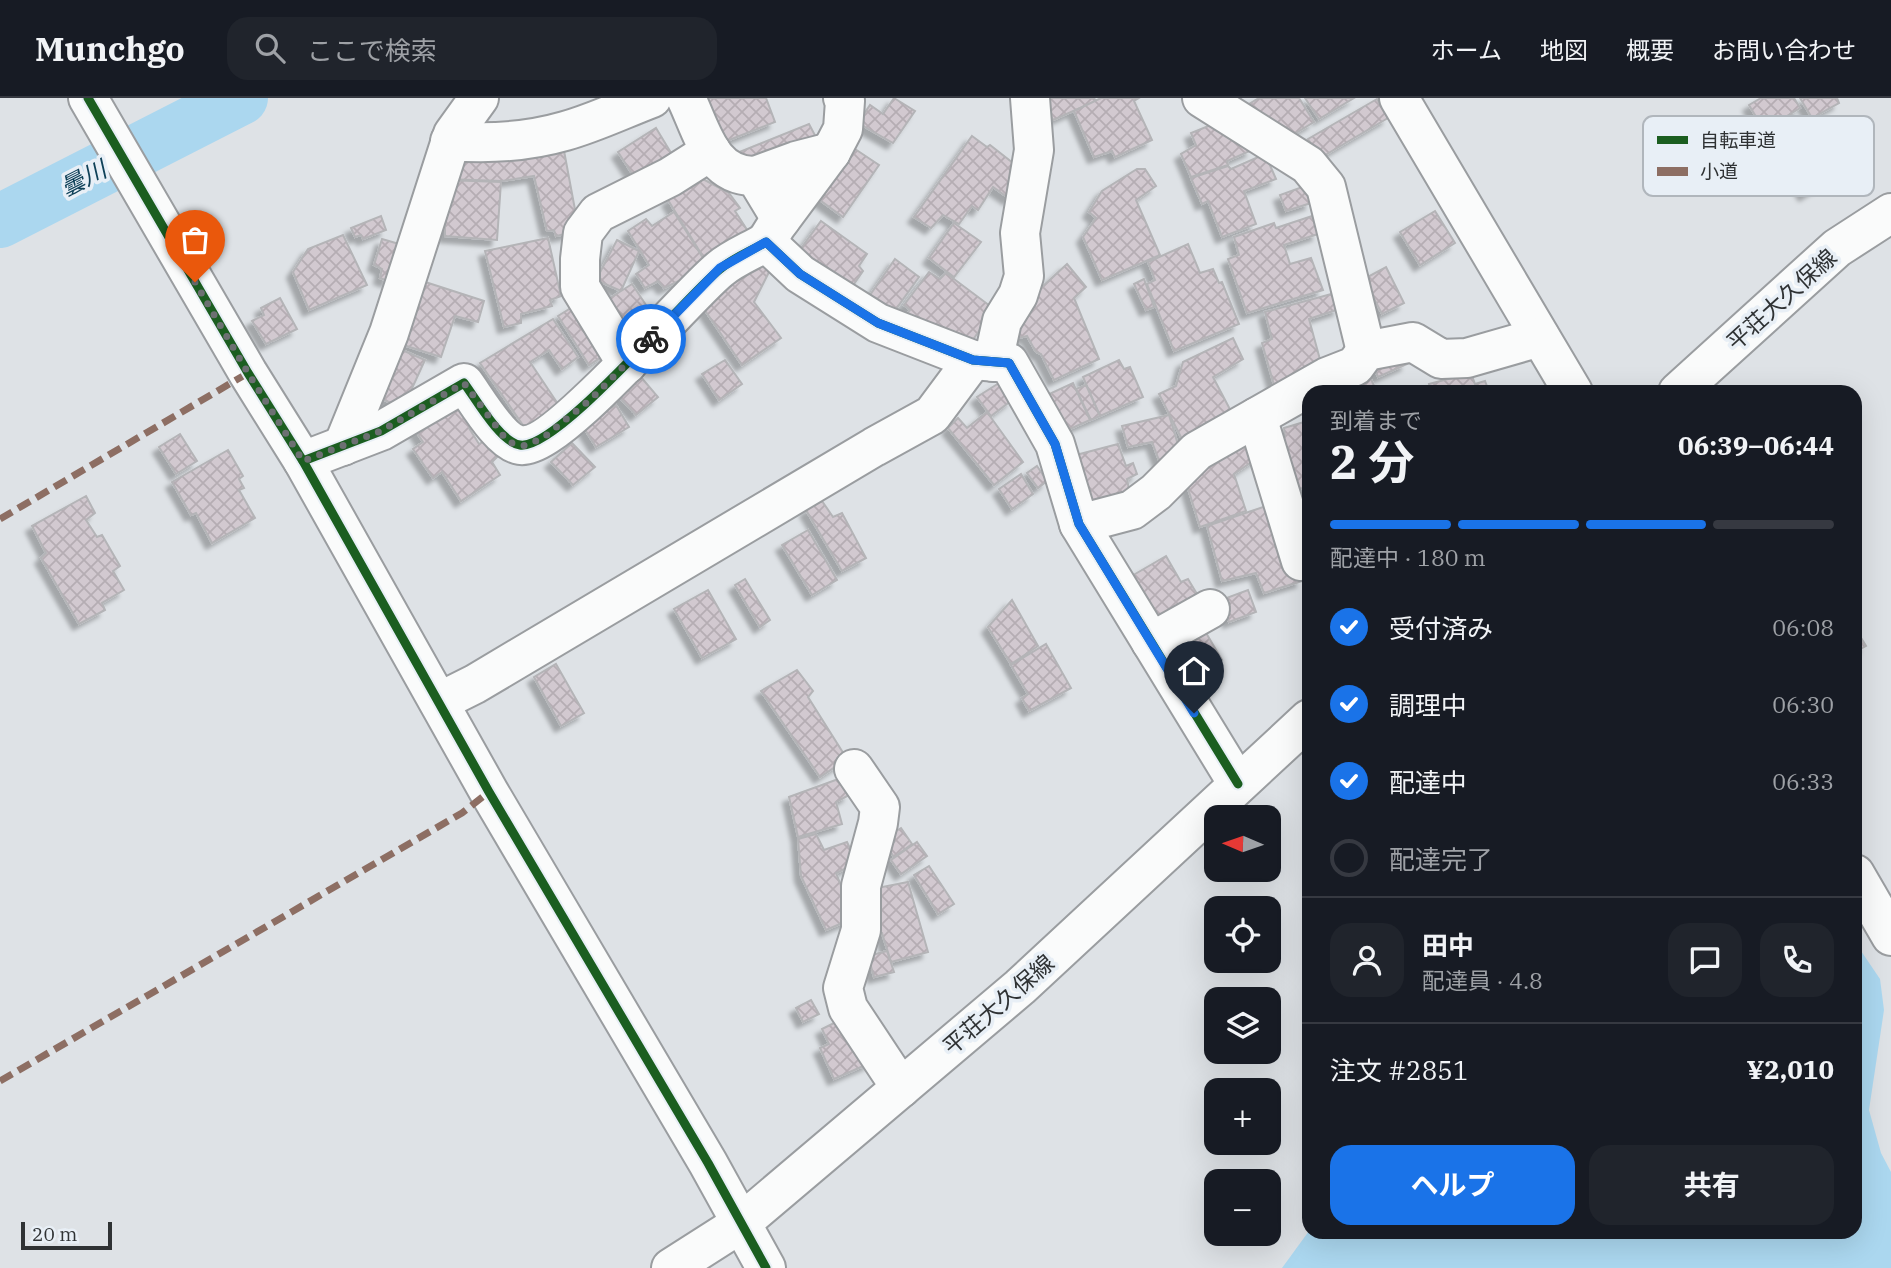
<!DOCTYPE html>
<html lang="ja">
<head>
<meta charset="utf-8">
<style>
  :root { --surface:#171b24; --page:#20242c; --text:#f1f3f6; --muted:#9ea1a6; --line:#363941; --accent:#1a73e8 }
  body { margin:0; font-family:"IBM Plex Serif","Noto Sans JP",serif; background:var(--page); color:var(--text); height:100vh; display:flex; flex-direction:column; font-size:26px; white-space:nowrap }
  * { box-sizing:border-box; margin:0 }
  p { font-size:23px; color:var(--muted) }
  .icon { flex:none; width:38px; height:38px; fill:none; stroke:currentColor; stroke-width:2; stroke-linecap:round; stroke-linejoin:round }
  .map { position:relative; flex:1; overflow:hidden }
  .details { position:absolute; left:1302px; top:287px; width:560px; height:854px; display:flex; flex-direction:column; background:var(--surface); border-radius:21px; box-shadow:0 7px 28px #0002 }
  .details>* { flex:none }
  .needle { width:46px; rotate:272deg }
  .tools { position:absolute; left:1204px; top:707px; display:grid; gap:14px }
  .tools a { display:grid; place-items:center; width:77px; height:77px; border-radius:14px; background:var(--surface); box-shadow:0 7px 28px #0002; font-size:35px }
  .scale { position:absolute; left:21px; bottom:18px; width:91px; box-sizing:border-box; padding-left:7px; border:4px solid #2f3234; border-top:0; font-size:19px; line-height:24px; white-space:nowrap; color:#2f3234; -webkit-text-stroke:5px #e8eff6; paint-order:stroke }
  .pin { position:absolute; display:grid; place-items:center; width:60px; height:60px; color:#fff; margin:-72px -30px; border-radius:50% 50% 50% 0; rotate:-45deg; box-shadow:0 0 7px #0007 }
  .pin .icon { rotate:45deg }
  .courier { position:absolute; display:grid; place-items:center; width:70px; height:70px; margin:-35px; border:5px solid #1a73e8; border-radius:50%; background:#fff; color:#222; box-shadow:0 2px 9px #0007 }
  .head em { font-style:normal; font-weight:700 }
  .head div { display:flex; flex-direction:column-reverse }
  .head { display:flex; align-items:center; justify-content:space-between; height:119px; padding:0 28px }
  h1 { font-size:46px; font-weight:700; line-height:52px }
  .bar { display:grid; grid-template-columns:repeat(4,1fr); gap:10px 7px; align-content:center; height:84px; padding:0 28px }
  .bar i { height:9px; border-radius:5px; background:var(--line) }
  .bar .current { background:var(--accent) }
  .bar p { grid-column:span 4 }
  .line { display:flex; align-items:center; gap:18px; padding:0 28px; border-top:2px solid var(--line) }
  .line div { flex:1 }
  .round { display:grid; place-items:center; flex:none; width:74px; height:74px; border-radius:21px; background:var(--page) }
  ol { padding:0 28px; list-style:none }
  li { display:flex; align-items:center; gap:21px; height:77px }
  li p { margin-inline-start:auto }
  li .icon { padding:7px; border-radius:50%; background:var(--accent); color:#fff; stroke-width:4 }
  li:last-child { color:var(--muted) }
  li i { width:38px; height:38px; border:4px solid var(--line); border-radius:50% }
  .action { display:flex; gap:14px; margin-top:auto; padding:14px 28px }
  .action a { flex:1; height:80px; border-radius:21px; background:var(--accent); color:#fff; font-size:28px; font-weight:700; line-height:80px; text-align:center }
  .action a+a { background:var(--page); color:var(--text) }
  header { display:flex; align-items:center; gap:42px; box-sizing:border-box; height:98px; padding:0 35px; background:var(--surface); border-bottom:2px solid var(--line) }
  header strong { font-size:33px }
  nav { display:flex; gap:38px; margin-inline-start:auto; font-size:24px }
  .search { width:490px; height:63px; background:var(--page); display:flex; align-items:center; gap:18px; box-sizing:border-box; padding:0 24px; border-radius:21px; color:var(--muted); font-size:26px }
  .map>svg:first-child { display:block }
  .water { fill:#abd7ef }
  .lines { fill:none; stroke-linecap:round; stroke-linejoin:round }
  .river { stroke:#abd7ef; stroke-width:54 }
  .building { fill:url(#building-cross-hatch); stroke:#b4b4b7; stroke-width:2; filter:url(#shadow) }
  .minor-casing { stroke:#9a9da0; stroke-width:42 }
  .major-casing { stroke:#9a9da0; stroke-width:42 }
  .minor { stroke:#fafbfb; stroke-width:38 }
  .major { stroke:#fafbfb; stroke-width:38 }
  .quiet { stroke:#8d6e63; stroke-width:7; stroke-dasharray:14 7; stroke-linecap:butt }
  .cycleway-casing { stroke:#e8eff6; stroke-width:13 }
  .cycleway { stroke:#1b5e20; stroke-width:9 }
  .done { stroke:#6c7072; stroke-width:7; stroke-dasharray:0 12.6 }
  .route { stroke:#1a73e8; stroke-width:9 }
  .labels { text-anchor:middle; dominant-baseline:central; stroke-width:7; stroke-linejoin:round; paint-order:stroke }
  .street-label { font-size:23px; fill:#2f3234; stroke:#e8eff6 }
  .water-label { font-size:24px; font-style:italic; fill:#0f4158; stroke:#e8eff6 }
  .key { fill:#e8eff6; stroke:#b0b6bc; stroke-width:2 }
  .key-label { font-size:19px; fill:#2f3234 }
</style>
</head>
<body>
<header>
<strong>Munchgo</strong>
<div class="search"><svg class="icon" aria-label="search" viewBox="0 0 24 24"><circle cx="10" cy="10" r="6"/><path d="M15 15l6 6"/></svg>ここで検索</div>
<nav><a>ホーム</a><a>地図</a><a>概要</a><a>お問い合わせ</a></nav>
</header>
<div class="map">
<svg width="1891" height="1170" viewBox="0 0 1891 1170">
  <defs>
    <pattern id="building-cross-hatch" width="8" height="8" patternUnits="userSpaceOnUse" patternTransform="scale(1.75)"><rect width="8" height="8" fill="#d2c9d0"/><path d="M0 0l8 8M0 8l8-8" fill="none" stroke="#b5adb3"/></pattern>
    <filter id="shadow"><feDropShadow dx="-6" dy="6" stdDeviation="2" flood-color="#0004"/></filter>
  </defs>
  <rect width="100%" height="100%" fill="#dee2e6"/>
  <polygon class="water" points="1855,844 1880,881 1884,912 1869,1012 1881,1055 1891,1074 1891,1170 1282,1170 1309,1133 1855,1134"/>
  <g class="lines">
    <polyline class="river" points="0,123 241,0"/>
  </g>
  <g class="building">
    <polygon points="693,0 766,0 775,24 714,48"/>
    <polygon points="894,0 915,13 893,45 858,25 870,7 883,16"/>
    <polygon points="1043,0 1094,0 1096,3 1053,22"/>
    <polygon points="1139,0 1134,3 1152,42 1115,59 1112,53 1094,59 1074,13 1101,0"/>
    <polygon points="1259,0 1299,0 1314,24 1284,42 1239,12"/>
    <polygon points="1305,0 1354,0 1319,21"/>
    <polygon points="1761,0 1794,0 1800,10 1764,32 1749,7"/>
    <polygon points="1800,0 1837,0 1839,5 1812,20"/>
    <polygon points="1377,1 1388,20 1320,60 1308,41"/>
    <polygon points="1791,17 1831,81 1805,97 1764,33"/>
    <polygon points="1221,23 1252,52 1227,63 1228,67 1191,79 1181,56 1196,47 1191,35"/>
    <polygon points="809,26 819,45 740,73 732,57"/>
    <polygon points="656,30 679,68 642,91 618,54"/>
    <polygon points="972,38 987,49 990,47 1027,76 1010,101 993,89 978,112 972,108 959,126 943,117 931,130 914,119"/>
    <polygon points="562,42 579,133 556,138 554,132 547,133 534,78 502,83 445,81 454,53"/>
    <polygon points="849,47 879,67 843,119 813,97"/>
    <polygon points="1265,56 1276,81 1244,93 1256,126 1222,139 1208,103 1202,106 1191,80 1228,68 1231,71"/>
    <polygon points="1137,71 1145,71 1156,88 1136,102 1160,157 1102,182 1083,139 1096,120 1089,114 1102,93"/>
    <polygon points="701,80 729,95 740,110 735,113 753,141 710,170 668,102"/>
    <polygon points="445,82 501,84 497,142 445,138"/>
    <polygon points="1305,88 1311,105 1286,113 1280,97"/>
    <polygon points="1435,113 1455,145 1420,167 1400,134"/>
    <polygon points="674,114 710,171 700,173 664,190 658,183 645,190 636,176 649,167 628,133 646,121 652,128"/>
    <polygon points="381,118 386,132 363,141 361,137 355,139 351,130"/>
    <polygon points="1312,118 1318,136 1284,147 1290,166 1311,160 1323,192 1247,215 1228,161 1239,157 1234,139 1274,125 1276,130"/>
    <polygon points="821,123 867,156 859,168 863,173 847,196 797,156"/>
    <polygon points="954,125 981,144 954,179 929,160"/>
    <polygon points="343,137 367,187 309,212 293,174 308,151"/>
    <polygon points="548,140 561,198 550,202 552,208 521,216 521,225 504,229 485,153"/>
    <polygon points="382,141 399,146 388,183 380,180 382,171 374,167"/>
    <polygon points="617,142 639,153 621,193 596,182"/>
    <polygon points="1188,146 1200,175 1213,171 1219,185 1222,184 1239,226 1174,253 1147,186 1155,182 1148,164"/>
    <polygon points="755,157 772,168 754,204 781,240 742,267 700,205"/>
    <polygon points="895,161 919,179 891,218 868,200"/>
    <polygon points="1067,166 1086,189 1074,200 1099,261 1054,282 1041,256 1036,254 1027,238 1015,241 1016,213"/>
    <polygon points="1386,169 1404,205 1382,216 1364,181"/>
    <polygon points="929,174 940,181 946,175 994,211 968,249 904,220 910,212 904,207"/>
    <polygon points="416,181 484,203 478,224 455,218 441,259 394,244"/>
    <polygon points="1144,181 1154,209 1146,212 1134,186"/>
    <polygon points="632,186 658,225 620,249 596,209"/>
    <polygon points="1335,195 1339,211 1309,221 1322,269 1276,294 1262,245 1272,241 1265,214"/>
    <polygon points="280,200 297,231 266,246 252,223 264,217 261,210"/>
    <polygon points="574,208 611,253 589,267 558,218"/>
    <polygon points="553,221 578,259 562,271 549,252 530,264 562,312 529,336 480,265"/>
    <polygon points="1233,240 1243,261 1213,279 1234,319 1187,351 1159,296 1176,288 1183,264"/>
    <polygon points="393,248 425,262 403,310 372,297"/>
    <polygon points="1400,252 1407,266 1378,279 1372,265"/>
    <polygon points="725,262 742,286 719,302 702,276"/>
    <polygon points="1119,262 1124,271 1130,269 1143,299 1100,318 1083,279"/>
    <polygon points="1368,275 1377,294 1331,294"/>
    <polygon points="1471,275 1475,286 1485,283 1488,291 1482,294 1431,294 1429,286"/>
    <polygon points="640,278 658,299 636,317 617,297"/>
    <polygon points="999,285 1012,302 991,318 977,299"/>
    <polygon points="1073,285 1090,322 1061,335 1045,298"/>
    <polygon points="1086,287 1100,318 1091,322 1076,291"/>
    <polygon points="461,304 474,324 469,330 479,346 486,342 497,359 492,364 500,377 461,403 442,374 433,380 413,351 423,344 415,332"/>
    <polygon points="616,307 629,329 596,349 582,327"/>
    <polygon points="987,314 1023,364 994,387 948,330 958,320 967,330"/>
    <polygon points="1169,317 1179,350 1160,365 1152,344 1128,349 1122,328"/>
    <polygon points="1304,324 1309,337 1309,388 1290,394 1274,343 1285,338 1284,330"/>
    <polygon points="180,336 197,363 176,376 159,349"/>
    <polygon points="1248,339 1259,359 1234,376 1246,413 1200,429 1186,384"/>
    <polygon points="572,345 595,369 573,387 551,364"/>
    <polygon points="1118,346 1126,368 1133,365 1137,376 1127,381 1131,402 1094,416 1076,357"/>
    <polygon points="228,352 243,378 239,381 244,390 239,392 255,420 212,445 196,415 191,417 172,384"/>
    <polygon points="1037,368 1047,383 1038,390 1027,375"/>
    <polygon points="1021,376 1033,396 1012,411 999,391"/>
    <polygon points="86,398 95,415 86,422 97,439 102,437 120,468 113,473 124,492 102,505 105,512 79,526 41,460 46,455 32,428"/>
    <polygon points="822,403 833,419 842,415 866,460 842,473 806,412"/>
    <polygon points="1278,404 1302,483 1264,495 1256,475 1222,483 1207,428"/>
    <polygon points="808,432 837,482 812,497 782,447"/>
    <polygon points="1166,458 1181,484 1188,481 1197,496 1156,521 1130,479"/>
    <polygon points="745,481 770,522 760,529 735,487"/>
    <polygon points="708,492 736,541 702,560 674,511"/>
    <polygon points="1248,492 1256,514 1229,524 1221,502"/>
    <polygon points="1012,502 1038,548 1011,566 988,529"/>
    <polygon points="1202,528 1222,562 1191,580 1170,546"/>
    <polygon points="1855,530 1866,548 1855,554"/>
    <polygon points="1046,546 1071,590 1029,613 1022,600 1028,596 1011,567"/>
    <polygon points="556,566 584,615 561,628 534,579"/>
    <polygon points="797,572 813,593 808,599 847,661 820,679 761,593"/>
    <polygon points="841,680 849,697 836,704 842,726 798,739 789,699"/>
    <polygon points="901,730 912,746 894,759 888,750 894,744 890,737"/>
    <polygon points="816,736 824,752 847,744 857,765 836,775 854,820 826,832 801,778 798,741"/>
    <polygon points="917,744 927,758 901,776 891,762"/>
    <polygon points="929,768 954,806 938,816 914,777"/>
    <polygon points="908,784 928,854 891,864 882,835 873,834 877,790"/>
    <polygon points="887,853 894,874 874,879 868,858"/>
    <polygon points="811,902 819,916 803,924 796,910"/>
    <polygon points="838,923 870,965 834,981 820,950 829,946 822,931"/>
  </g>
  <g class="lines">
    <defs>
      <g id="minor">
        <polyline points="88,0 248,275 303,363 489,694 708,1065 766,1170"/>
        <path d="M 686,0 C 702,33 711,79 755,78 L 781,121"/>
        <polyline points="1202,0 1308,67 1326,89 1366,253"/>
        <polyline points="1399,0 1573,294"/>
        <path d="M 450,43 C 489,46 527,44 565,33 C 594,25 623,11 652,0"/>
        <polyline points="755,78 796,63 831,54"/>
        <polyline points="766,144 776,128 831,54 843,31 845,3 843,0"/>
        <polyline points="993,264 1002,223 1018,197 1024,178 1020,135 1034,52 1030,0"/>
        <polyline points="627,266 580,189 580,161 583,135 598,115 670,79 711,53"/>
        <polyline points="1257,319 1301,463"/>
        <polyline points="343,348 389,235 453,36 479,0"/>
        <path d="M 303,363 L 381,333 L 464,285 C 476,301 500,344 520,347 C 557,353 685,199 720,171 C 733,160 751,153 766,144 L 800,176 L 878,225 L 973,262 L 1009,265 L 1055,346 L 1079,426 L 1238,686"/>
        <polyline points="1079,426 1132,412 1156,394 1197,353 1327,279 1355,268 1366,253 1413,244 1441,261 1467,260 1540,239"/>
        <polyline points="1151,544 1210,511"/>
        <polyline points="439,604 475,586 874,349 932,317 973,262"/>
        <polyline points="854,671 880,709 878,725 861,788 861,832 843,890 848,910 901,990"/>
        <polyline points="1855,776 1891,838"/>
      </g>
      <g id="major">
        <polyline points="1678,294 1837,150 1891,115"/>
        <polyline points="671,1170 740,1126 1020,889 1309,621"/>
      </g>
    </defs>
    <use href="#minor" class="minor-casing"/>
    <use href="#major" class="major-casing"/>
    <use href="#minor" class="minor"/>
    <use href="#major" class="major"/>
    <g class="quiet">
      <polyline points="0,421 248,275"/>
      <polyline points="0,983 462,715 489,694"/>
    </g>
    <defs>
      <g id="cycleway">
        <polyline points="88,0 248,275 303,363 489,694 708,1065 766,1170"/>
        <path d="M 303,363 L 381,333 L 464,285 C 476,301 500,344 520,347 C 557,353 685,199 720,171 C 733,160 751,153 766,144 L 800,176 L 878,225 L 973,262 L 1009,265 L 1055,346 L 1079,426 L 1238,686"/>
      </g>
    </defs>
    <use href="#cycleway" class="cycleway-casing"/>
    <use href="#cycleway" class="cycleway"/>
  </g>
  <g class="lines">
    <polyline class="done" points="195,184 248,275 303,363 381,333 464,285 508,344 523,348 543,340 591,301 651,241"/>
    <polyline class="route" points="651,241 720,170 766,144 800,176 878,225 973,262 1009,265 1055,346 1079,426 1194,615"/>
  </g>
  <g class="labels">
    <g class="street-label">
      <text transform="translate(1781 201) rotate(-42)">平荘大久保線</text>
      <text transform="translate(998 906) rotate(-41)">平荘大久保線</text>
    </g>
    <g class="water-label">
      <text transform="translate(83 80) rotate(-27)">曇川</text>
    </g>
  </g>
  <rect x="1643" y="18" width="231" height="80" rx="10" class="key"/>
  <rect x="1657" y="38" width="31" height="8" fill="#1b5e20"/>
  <rect x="1657" y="69" width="31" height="9" fill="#8d6e63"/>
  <g class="key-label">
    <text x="1700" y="49">自転車道</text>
    <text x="1700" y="80">小道</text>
  </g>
</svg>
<div class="tools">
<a><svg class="needle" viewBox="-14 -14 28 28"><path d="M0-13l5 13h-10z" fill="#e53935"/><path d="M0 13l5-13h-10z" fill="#9ea1a6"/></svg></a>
<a><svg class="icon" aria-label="locate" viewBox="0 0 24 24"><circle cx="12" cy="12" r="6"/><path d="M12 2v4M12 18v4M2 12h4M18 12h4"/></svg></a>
<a><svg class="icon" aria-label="layers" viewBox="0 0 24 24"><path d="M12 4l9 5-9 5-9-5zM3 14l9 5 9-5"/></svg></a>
<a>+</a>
<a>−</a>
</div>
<div class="scale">20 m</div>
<div class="pin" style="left:195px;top:184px;background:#ea580c"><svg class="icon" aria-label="bag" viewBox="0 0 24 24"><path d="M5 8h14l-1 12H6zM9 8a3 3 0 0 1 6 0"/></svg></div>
<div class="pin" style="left:1194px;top:615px;background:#1f2937"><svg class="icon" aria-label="home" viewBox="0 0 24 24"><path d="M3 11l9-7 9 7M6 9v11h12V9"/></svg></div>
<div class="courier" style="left:651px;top:241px"><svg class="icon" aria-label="bike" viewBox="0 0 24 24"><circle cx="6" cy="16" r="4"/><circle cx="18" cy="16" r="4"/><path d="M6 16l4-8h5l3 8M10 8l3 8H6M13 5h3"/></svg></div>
<section class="details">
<div class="head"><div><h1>2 分</h1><p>到着まで</p></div><em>06:39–06:44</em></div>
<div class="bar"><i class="current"></i><i class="current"></i><i class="current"></i><i></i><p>配達中 · 180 m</p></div>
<ol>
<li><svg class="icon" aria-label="check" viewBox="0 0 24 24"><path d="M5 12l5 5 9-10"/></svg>受付済み<p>06:08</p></li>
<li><svg class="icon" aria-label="check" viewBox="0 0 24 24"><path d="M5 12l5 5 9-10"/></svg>調理中<p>06:30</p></li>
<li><svg class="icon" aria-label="check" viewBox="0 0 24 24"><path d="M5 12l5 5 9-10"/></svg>配達中<p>06:33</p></li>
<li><i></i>配達完了</li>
</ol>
<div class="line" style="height:126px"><a class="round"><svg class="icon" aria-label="person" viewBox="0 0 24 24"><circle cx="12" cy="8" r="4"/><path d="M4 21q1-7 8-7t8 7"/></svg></a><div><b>田中</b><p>配達員 · 4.8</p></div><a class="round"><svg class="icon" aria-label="chat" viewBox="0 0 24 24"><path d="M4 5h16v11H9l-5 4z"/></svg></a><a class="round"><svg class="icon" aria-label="phone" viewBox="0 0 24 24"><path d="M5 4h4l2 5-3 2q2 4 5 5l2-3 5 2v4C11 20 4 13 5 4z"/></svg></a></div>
<div class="line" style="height:91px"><div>注文 #2851</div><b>¥2,010</b></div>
<div class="action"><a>ヘルプ</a><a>共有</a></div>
</section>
</div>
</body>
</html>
